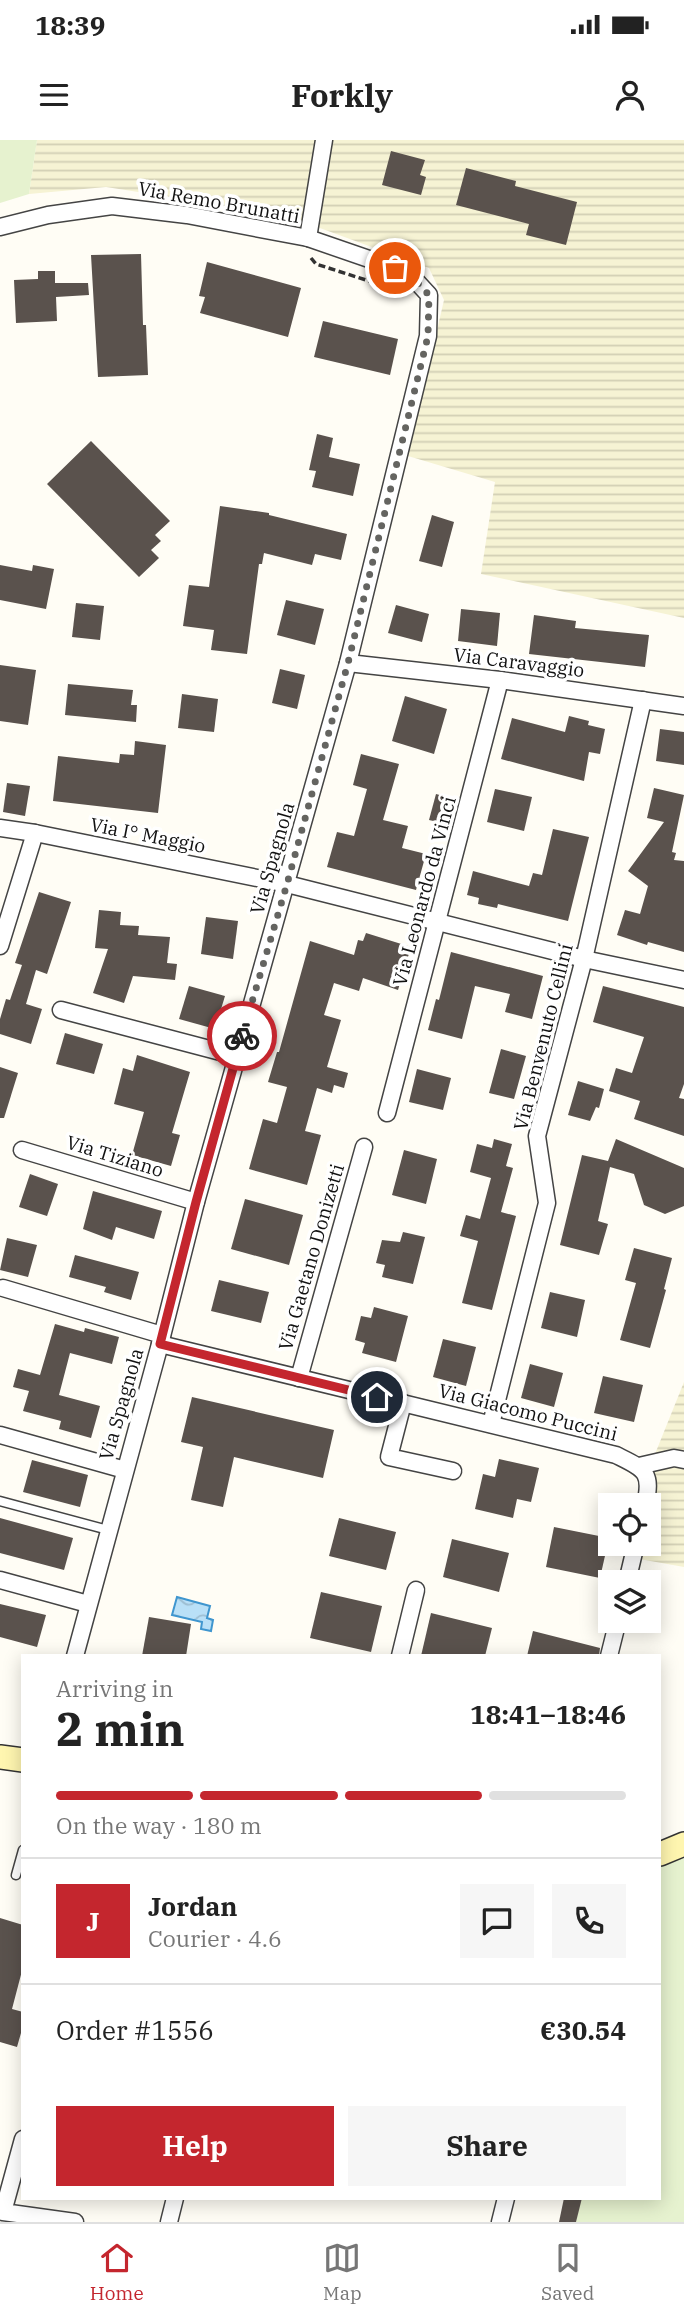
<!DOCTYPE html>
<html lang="en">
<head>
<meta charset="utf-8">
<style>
  :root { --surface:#fff; --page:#f6f6f6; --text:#222; --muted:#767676; --line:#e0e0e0; --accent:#c4262e }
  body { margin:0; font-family:"IBM Plex Serif",serif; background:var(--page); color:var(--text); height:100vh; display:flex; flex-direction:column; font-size:26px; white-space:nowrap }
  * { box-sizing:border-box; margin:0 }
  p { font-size:23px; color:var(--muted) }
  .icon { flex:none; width:38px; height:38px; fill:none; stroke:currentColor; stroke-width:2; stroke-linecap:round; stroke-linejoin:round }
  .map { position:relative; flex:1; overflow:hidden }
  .drawer { position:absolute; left:21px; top:1514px; width:640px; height:546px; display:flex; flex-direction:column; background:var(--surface); border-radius:0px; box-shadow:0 4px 18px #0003 }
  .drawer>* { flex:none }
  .tools { position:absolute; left:598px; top:1353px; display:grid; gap:14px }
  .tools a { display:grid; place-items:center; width:63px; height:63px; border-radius:0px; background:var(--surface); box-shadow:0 4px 18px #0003; font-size:35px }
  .pin { position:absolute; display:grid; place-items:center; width:60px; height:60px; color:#fff; margin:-30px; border:4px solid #fff; border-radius:50%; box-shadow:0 2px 7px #0007 }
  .courier { position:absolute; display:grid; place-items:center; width:70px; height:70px; margin:-35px; border:5px solid #c4262e; border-radius:50%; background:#fff; color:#222; box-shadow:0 2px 9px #0007 }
  .headline em { font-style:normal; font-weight:700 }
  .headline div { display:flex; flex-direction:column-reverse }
  .headline { display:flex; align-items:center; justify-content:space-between; height:119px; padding:0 35px }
  h1 { font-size:46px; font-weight:700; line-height:52px }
  .bar { display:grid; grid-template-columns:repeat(4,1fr); gap:10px 7px; align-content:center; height:84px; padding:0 35px }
  .bar i { height:9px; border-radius:5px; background:var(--line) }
  .bar .selected { background:var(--accent) }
  .bar p { grid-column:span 4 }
  .line { display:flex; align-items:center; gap:18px; padding:0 35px; border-top:2px solid var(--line) }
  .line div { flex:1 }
  .round { display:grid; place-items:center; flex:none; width:74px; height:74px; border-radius:0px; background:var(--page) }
  .button { display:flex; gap:14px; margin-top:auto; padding:14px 35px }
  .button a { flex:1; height:80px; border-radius:0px; background:var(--accent); color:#fff; font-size:28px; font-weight:700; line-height:80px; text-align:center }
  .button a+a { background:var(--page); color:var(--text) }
  .status { display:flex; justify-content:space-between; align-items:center; height:49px; padding:0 35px; background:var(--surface); direction:ltr }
  .status svg { height:19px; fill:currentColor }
  header { display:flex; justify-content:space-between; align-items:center; height:91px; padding:0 35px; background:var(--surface); font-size:32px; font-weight:700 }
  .menu { display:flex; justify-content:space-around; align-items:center; height:98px; border-top:2px solid var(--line); background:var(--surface); font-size:19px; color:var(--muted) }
  .menu a { display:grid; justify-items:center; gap:4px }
  .menu .selected { color:var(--accent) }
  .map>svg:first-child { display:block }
  .farmland { fill:url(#farmland-rules) }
  .pitch { fill:#e6f2cf }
  .water { fill:url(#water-waves); stroke:#3f96cf; stroke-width:2 }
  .building { fill:#5a524d }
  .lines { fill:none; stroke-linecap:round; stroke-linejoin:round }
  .service-casing { stroke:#444; stroke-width:11 }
  .minor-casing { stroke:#444; stroke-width:19 }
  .secondary-casing { stroke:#333; stroke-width:26 }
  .path { stroke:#333; stroke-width:3.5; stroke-dasharray:7 3.5; stroke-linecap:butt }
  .service { stroke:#fff; stroke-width:8 }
  .minor { stroke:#fff; stroke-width:16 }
  .secondary { stroke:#fff6b0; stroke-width:23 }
  .done { stroke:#646461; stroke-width:7; stroke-dasharray:0 12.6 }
  .route { stroke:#c4262e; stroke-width:9 }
  .labels { text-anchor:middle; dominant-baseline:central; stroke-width:7; stroke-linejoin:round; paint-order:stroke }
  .street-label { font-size:19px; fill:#111; stroke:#fff }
</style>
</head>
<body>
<div class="status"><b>18:39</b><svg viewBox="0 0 49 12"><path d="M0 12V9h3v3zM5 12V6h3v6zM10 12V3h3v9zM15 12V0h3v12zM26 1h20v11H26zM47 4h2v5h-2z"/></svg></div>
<header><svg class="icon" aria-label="menu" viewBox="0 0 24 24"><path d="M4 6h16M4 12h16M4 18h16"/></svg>Forkly<svg class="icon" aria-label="person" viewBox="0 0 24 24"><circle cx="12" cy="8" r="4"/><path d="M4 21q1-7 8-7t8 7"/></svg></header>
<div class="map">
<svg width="684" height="2082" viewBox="0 0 684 2082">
  <defs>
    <pattern id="farmland-rules" width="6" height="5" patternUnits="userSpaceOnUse" patternTransform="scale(1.75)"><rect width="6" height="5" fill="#f6f3d4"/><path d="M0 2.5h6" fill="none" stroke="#d2cfb5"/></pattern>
    <pattern id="water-waves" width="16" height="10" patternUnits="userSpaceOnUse" patternTransform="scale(1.75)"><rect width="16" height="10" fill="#b9e0f7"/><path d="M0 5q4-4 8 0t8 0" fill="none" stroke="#9ebfd3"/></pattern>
  </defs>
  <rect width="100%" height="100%" fill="#fffdf5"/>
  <g class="farmland">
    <polygon points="37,0 684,0 684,478 481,434 495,342 408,316 444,160 429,128 298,80 190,60 106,47 29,54"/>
    <polygon points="684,1242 684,1427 628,1417 632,1404 649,1404 649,1365 642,1365 655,1314"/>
  </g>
  <g class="pitch">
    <polygon points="0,0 37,0 29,54 0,63"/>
    <polygon points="684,1714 684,2082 576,2082 581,2058 660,2058 660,1722"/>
  </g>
  <polygon class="water" points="177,1457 210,1466 207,1478 213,1480 211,1491 201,1489 202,1482 172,1475"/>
  <g class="building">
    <polygon points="391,11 425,20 420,35 426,37 421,55 382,45"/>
    <polygon points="466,28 516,41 515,46 577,62 566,105 526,95 529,84 456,65"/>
    <polygon points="141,114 143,185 146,185 148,235 98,237 91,115"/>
    <polygon points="207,122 301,148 288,197 200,173 205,157 199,156"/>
    <polygon points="38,131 55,131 55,143 88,143 89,155 56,157 57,181 16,183 14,140 38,139"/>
    <polygon points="323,181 398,199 390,235 314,217"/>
    <polygon points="317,294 333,298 329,317 360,324 353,356 312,347 316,331 309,330"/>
    <polygon points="91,301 170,381 155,395 161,401 151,410 159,418 139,437 47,344"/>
    <polygon points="220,366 269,373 269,375 347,394 341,420 315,414 312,425 264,413 262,424 259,424 247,514 211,510 214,490 183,486 189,445 209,447"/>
    <polygon points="432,375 454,382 442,427 419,421"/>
    <polygon points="0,425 32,431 33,425 54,429 46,469 0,460"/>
    <polygon points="286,460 324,469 315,505 277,495"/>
    <polygon points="76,463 104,466 100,500 72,497"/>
    <polygon points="396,465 429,474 422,502 388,493"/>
    <polygon points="461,469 500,473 497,506 458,501"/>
    <polygon points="534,475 576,481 575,488 649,495 645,527 529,514"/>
    <polygon points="0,525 36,530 28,585 0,581"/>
    <polygon points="280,529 305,535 297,569 272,563"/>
    <polygon points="68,544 133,550 131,565 137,565 136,582 65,575"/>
    <polygon points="182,554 218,559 214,592 178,588"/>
    <polygon points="405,556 447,569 434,614 392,601"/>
    <polygon points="569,576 589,581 588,585 605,589 600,614 589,612 584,641 501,619 512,578 565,592"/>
    <polygon points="660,589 684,592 684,625 656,621"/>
    <polygon points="135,601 166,605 158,673 53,661 58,616 119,623 120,614 134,615"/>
    <polygon points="361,614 399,624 383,680 408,686 402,708 426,714 416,750 327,727 337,692 354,696 367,649 353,645"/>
    <polygon points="7,643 30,646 25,676 3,672"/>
    <polygon points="654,648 684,655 672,712 676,713 674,720 684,721 684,812 648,802 647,805 617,795 625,770 640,774 648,746 628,731 664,682 647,678"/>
    <polygon points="495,649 532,657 524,691 487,682"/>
    <polygon points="436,654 454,659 447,684 429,680"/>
    <polygon points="553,689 589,697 568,781 498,764 497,768 478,764 479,758 467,755 473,731 529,746 533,733 542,735"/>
    <polygon points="39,752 71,762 47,834 36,830 26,864 42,869 31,904 0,894 0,879 6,859 10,860 22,825 15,823"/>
    <polygon points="99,770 121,772 120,785 139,786 138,795 170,797 167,823 177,824 175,840 133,836 124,863 93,853 108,809 95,808"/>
    <polygon points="206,777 238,781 233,819 201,814"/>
    <polygon points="366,793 411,807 398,850 363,838 359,851 334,843 324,875 341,880 327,927 348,933 344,948 334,945 332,953 317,948 305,991 321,995 307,1045 249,1029 263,979 277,983 287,947 268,942 277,912 279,912 310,801 354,815 358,800 363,801"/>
    <polygon points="451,812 543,836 532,879 505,872 510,854 475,846 462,899 428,890 436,859 439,860"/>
    <polygon points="189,846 225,856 215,889 179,879"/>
    <polygon points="603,846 684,867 684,944 679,958 684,959 684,996 634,979 640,961 609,951 616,928 632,933 644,897 593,882"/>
    <polygon points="65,893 103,904 94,934 56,924"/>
    <polygon points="501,909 526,916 514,959 489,953"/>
    <polygon points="137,915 190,932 172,993 180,995 171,1026 132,1015 144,972 114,964 123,928 133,931"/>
    <polygon points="0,927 18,933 4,978 0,978"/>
    <polygon points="417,929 451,938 443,970 409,962"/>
    <polygon points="578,941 604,949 599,968 596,967 590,981 568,975"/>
    <polygon points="494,999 512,1004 506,1026 513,1028 501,1072 516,1076 492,1170 462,1163 478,1101 460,1096 466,1075 480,1079 491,1038 470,1032 477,1004 492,1008"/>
    <polygon points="616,999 684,1028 684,1066 665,1074 644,1065 634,1034 610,1027 598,1081 608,1084 599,1115 560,1105 582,1015 608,1021"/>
    <polygon points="404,1010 437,1019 426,1064 392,1055"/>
    <polygon points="30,1034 58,1044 47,1076 19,1067"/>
    <polygon points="93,1051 162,1071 154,1099 116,1087 112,1100 83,1089"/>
    <polygon points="245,1059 303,1075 289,1125 231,1109"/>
    <polygon points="403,1092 425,1097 413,1144 382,1137 385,1125 376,1123 382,1100 400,1102"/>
    <polygon points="7,1098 37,1105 28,1137 0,1130"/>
    <polygon points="634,1108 672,1118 664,1149 666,1150 650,1208 620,1200 636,1143 625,1140"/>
    <polygon points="75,1115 139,1132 131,1160 104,1152 106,1147 69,1137"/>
    <polygon points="219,1140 269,1152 261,1183 211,1171"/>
    <polygon points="550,1152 585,1160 577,1197 541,1188"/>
    <polygon points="374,1167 408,1176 396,1222 362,1213 365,1203 355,1200 361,1176 371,1178"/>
    <polygon points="55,1184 84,1192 85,1188 119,1197 112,1224 70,1213 59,1255 100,1266 91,1298 59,1289 61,1281 23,1271 29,1251 13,1247 18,1229 40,1235"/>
    <polygon points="443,1199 476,1207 466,1246 433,1237"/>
    <polygon points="530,1224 563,1233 554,1267 521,1258"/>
    <polygon points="603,1236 643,1245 634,1282 594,1273"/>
    <polygon points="192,1257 334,1290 323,1338 234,1317 223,1367 191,1360 203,1307 181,1302"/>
    <polygon points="499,1319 539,1328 531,1362 517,1359 513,1378 475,1369 483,1334 495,1337"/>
    <polygon points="32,1320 88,1335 80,1367 23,1352"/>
    <polygon points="0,1378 73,1398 64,1430 0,1413"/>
    <polygon points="339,1378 396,1392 386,1430 329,1416"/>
    <polygon points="554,1387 609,1398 600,1438 546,1427"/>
    <polygon points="452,1399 509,1413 499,1452 443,1437"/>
    <polygon points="321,1452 382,1466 371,1512 310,1498"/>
    <polygon points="0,1464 46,1475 37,1507 0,1497"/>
    <polygon points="431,1473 492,1488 485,1516 421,1516"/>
    <polygon points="149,1477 191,1484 186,1516 142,1516"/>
    <polygon points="533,1491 600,1508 599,1516 527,1516"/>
    <polygon points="0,1778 23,1785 23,1827 12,1869 23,1872 23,1886 17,1907 0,1902"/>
    <polygon points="564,2058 582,2058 576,2082 559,2082"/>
  </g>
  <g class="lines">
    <defs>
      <g id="service">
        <polyline points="0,1361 108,1390"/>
        <polyline points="16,1735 23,1710"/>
      </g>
      <g id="minor">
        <polyline points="0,87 48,75 112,66 187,75 308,98 395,128 417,142 429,155 428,196 348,523 196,1062 160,1204 75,1516"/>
        <polyline points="308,98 324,0"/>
        <polyline points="348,523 500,540 684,566"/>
        <polyline points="0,688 35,693 287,744 584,819 684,840"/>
        <polyline points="0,806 35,693"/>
        <polyline points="61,870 236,916"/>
        <polyline points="387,973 500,540"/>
        <polyline points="22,1010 196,1062"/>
        <polyline points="3,1148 162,1195"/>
        <path d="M 160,1204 L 616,1315 C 644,1329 653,1331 645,1365"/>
        <polyline points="299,1238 364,1007"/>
        <polyline points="403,1263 389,1317 453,1331"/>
        <polyline points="491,1284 547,1063 537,996 584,819 643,560"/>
        <polyline points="0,1295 125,1330"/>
        <polyline points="639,1326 674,1318 684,1320"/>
        <polyline points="0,1440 88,1464"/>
        <polyline points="627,1442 636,1404"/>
        <polyline points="400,1516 416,1450"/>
        <polyline points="609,1516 618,1480"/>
        <polyline points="23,1999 3,2072 75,2082"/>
        <polyline points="169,2082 175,2058"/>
        <polyline points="500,2082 506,2058"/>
      </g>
      <g id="secondary">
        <polyline points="0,1617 23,1620"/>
        <polyline points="660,1714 684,1704"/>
      </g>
    </defs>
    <use href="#service" class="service-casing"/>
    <use href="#minor" class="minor-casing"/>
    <use href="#secondary" class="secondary-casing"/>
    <polyline class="path" points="311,118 316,124 391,148"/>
    <use href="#service" class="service"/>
    <use href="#minor" class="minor"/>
    <use href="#secondary" class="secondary"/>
  </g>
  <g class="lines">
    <polyline class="done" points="242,896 287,744 348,523 428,196 429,155 417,142 395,128"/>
    <polyline class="route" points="242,896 196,1062 160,1204 377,1257"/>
  </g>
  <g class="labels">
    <g class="street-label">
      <text transform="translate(219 62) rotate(10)">Via Remo Brunatti</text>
      <text transform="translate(519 522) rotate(7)">Via Caravaggio</text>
      <text transform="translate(148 695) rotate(11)">Via I° Maggio</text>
      <text transform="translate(272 718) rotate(-74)">Via Spagnola</text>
      <text transform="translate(424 751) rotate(-75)">Via Leonardo da Vinci</text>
      <text transform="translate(543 897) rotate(-76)">Via Benvenuto Cellini</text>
      <text transform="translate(115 1016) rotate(17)">Via Tiziano</text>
      <text transform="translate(311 1117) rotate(-74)">Via Gaetano Donizetti</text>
      <text transform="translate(121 1264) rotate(-74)">Via Spagnola</text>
      <text transform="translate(528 1272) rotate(14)">Via Giacomo Puccini</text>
    </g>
  </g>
</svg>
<div class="tools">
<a><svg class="icon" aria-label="locate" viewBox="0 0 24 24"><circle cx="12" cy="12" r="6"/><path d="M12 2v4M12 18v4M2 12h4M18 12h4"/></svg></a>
<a><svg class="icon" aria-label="layers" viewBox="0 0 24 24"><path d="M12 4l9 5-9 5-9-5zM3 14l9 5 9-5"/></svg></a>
</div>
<div class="pin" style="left:395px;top:128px;background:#ea580c"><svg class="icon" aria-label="bag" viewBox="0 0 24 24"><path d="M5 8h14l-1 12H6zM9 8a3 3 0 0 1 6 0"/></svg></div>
<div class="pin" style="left:377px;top:1257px;background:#1f2937"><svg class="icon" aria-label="home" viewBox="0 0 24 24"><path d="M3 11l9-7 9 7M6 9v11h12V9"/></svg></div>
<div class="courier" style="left:242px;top:896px"><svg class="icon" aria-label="bike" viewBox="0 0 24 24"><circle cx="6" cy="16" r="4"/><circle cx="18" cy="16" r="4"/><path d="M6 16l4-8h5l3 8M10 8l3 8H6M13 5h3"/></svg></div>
<section class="drawer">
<div class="headline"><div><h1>2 min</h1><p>Arriving in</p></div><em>18:41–18:46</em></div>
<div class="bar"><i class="selected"></i><i class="selected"></i><i class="selected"></i><i></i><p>On the way · 180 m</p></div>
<div class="line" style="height:126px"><b class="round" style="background:var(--accent);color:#fff">J</b><div><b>Jordan</b><p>Courier · 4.6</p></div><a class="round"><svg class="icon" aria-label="chat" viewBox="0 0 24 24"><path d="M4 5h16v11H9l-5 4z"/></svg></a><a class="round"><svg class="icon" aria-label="phone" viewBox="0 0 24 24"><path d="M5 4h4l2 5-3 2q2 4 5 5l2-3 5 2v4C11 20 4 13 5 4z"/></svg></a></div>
<div class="line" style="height:91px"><div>Order #1556</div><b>€30.54</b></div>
<div class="button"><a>Help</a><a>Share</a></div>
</section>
</div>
<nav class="menu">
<a class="selected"><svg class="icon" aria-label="home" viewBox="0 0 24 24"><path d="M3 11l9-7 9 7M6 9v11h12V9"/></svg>Home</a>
<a><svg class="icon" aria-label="map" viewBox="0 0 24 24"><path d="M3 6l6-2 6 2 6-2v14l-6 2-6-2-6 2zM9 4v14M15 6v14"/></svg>Map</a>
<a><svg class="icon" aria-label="saved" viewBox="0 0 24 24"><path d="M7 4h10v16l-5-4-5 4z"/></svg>Saved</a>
</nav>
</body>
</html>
